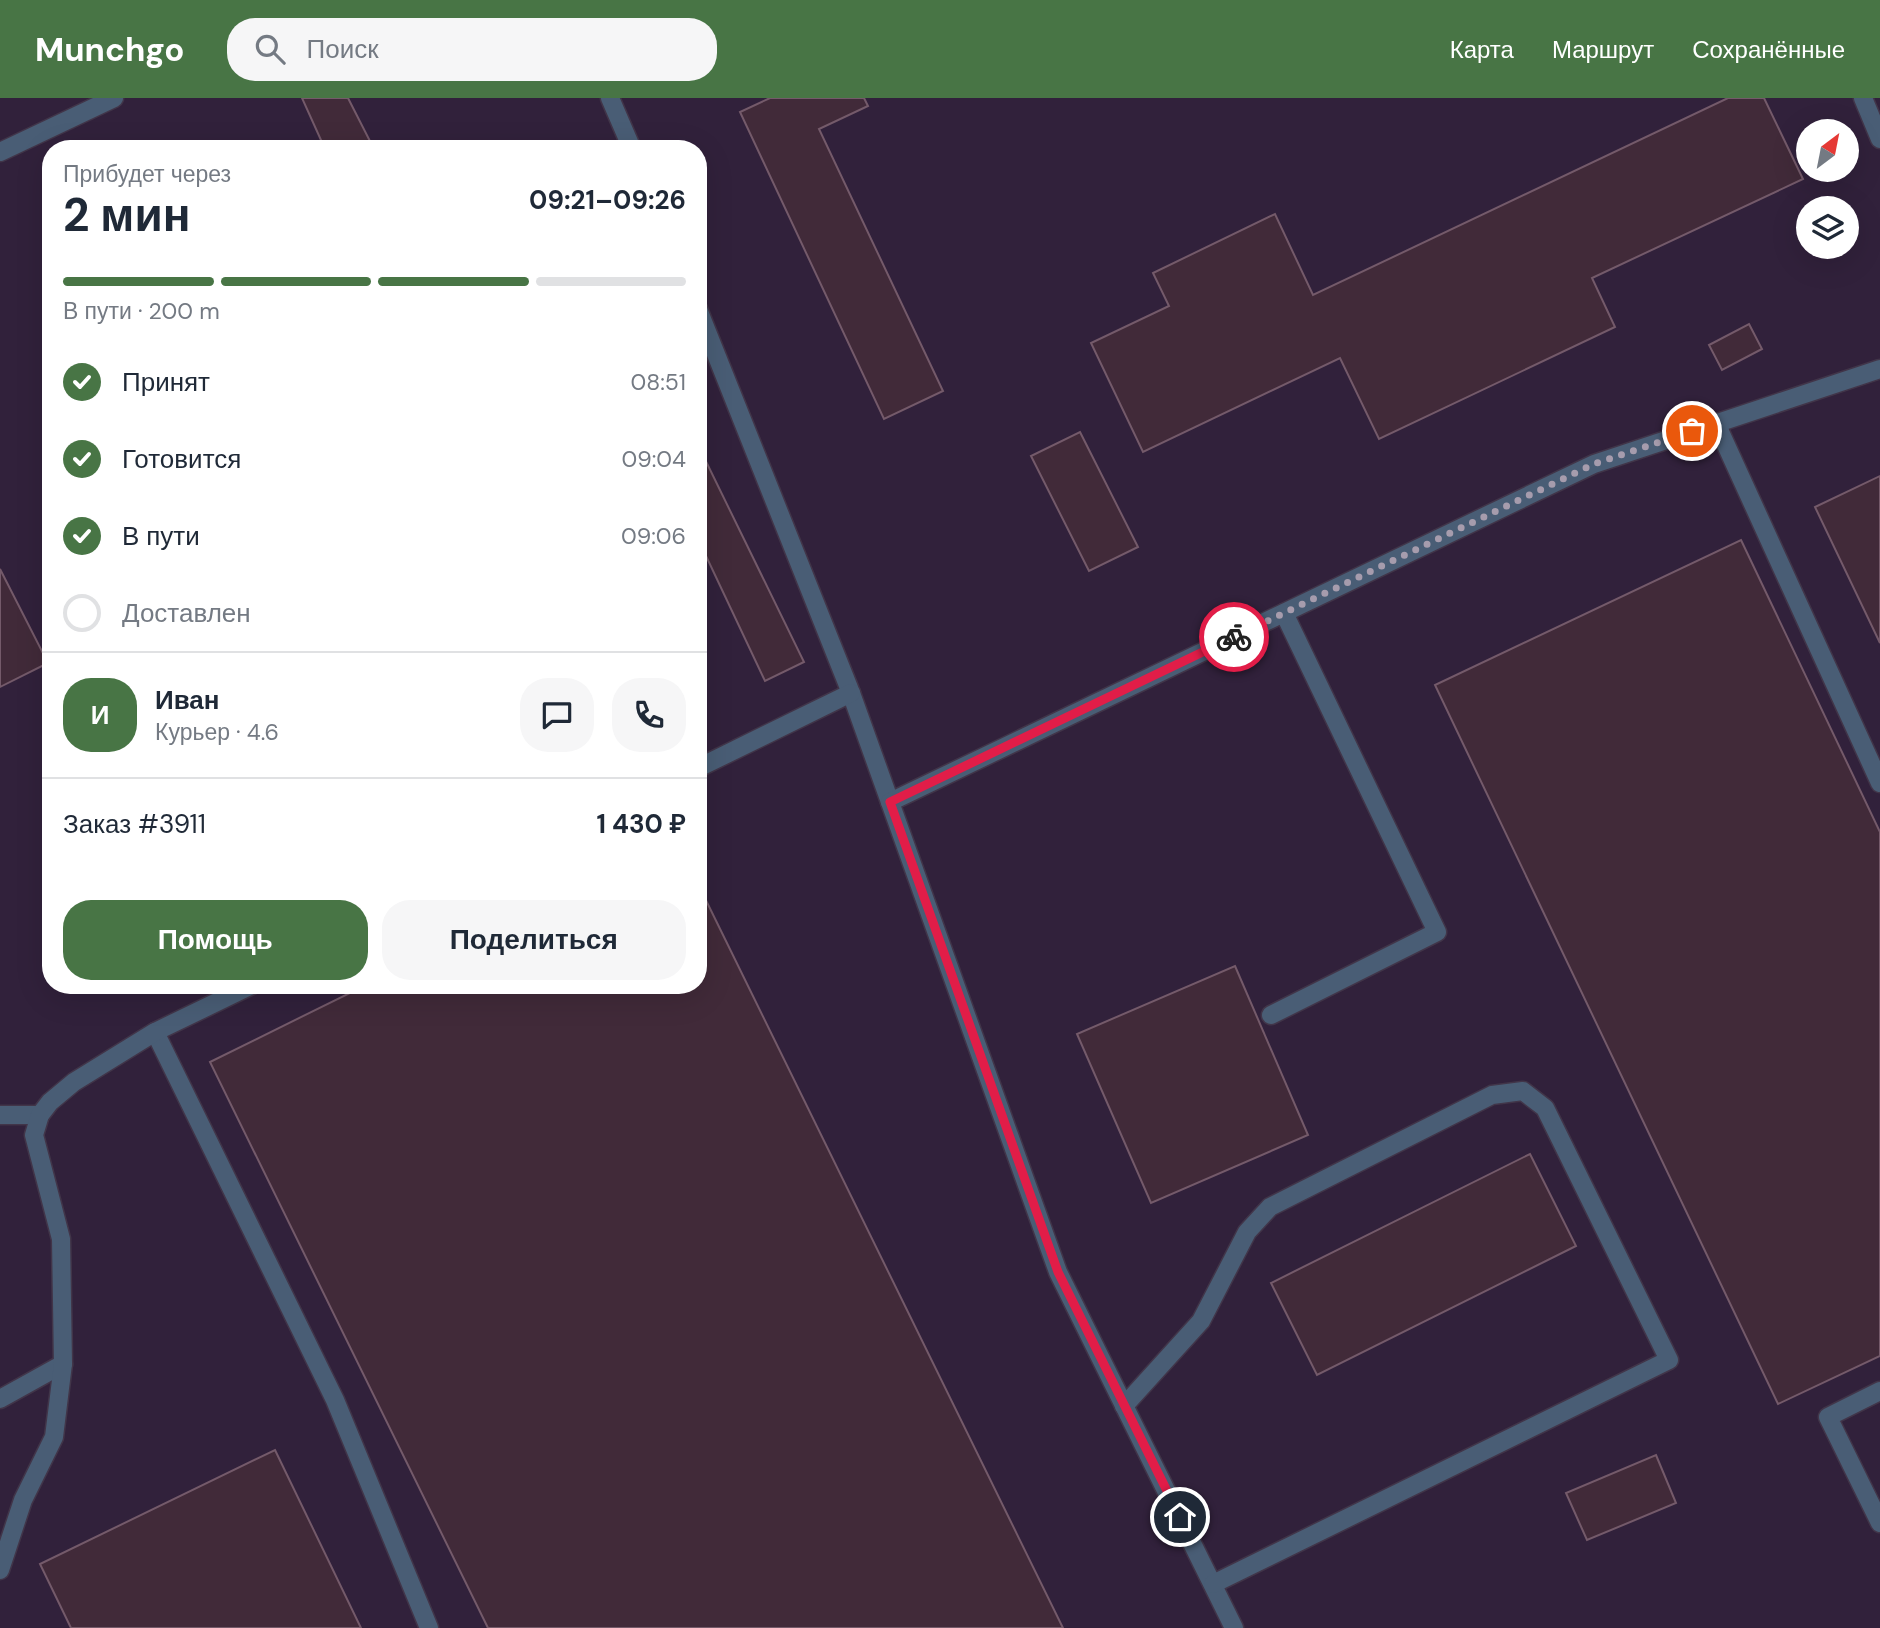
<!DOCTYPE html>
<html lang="ru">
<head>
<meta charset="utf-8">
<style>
  :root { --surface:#fff; --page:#f6f6f7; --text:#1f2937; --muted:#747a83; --line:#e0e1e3; --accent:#487545 }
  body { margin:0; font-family:"DM Sans",sans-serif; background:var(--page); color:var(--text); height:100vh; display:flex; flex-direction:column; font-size:26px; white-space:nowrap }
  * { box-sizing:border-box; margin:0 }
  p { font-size:23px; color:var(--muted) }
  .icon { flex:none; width:38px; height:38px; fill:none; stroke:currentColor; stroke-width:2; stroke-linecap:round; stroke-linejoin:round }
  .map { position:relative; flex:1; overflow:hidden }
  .panel { position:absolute; left:42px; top:42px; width:665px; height:854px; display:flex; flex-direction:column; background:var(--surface); border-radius:28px; box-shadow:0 7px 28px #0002 }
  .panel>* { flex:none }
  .needle { width:46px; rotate:32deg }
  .controls { position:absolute; left:1796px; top:21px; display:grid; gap:14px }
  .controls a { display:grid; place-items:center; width:63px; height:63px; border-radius:50%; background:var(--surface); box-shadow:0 7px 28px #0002; font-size:35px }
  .pin { position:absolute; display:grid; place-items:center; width:60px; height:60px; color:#fff; margin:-30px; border:4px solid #fff; border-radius:50%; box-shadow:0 2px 7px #0007 }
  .courier { position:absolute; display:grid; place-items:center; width:70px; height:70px; margin:-35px; border:5px solid #e11d48; border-radius:50%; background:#fff; color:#222; box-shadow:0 2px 9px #0007 }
  .overview em { font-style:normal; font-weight:700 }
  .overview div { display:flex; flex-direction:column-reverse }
  .overview { display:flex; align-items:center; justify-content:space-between; height:119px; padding:0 21px }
  h1 { font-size:46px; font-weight:700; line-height:52px }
  .bar { display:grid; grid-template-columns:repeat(4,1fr); gap:10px 7px; align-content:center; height:84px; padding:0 21px }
  .bar i { height:9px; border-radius:5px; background:var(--line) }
  .bar .active { background:var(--accent) }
  .bar p { grid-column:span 4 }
  .line { display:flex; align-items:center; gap:18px; padding:0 21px; border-top:2px solid var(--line) }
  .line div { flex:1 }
  .round { display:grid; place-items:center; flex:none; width:74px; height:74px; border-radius:28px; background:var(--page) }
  ol { padding:0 21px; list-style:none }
  li { display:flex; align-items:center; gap:21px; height:77px }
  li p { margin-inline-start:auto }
  li .icon { padding:7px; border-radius:50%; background:var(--accent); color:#fff; stroke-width:4 }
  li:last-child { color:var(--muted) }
  li i { width:38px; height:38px; border:4px solid var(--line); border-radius:50% }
  .primary-button { display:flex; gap:14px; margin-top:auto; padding:14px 21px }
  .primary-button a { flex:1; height:80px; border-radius:28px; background:var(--accent); color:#fff; font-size:28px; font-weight:700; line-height:80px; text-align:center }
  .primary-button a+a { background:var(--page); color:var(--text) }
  header { display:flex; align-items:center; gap:42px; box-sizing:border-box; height:98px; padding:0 35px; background:var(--accent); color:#fff }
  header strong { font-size:33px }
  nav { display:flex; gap:38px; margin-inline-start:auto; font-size:24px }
  .search { width:490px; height:63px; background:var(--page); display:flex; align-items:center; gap:18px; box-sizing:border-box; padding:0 24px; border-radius:28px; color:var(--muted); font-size:26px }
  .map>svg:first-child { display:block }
  .built { fill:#31213b; fill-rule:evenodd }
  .building { fill:#412a39; stroke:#745a6a; stroke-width:2 }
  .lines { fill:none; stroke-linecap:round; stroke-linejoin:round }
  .minor-casing { stroke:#413549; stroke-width:21 }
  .minor { stroke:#495d75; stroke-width:18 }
  .done { stroke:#a69cad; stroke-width:7; stroke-dasharray:0 12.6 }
  .route { stroke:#e11d48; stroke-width:9 }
</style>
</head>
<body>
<header>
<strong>Munchgo</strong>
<div class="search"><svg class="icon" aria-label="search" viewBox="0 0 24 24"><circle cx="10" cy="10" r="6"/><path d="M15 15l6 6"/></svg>Поиск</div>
<nav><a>Карта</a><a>Маршрут</a><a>Сохранённые</a></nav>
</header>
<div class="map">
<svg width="1880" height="1530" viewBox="0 0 1880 1530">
  <rect width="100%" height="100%" fill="#25192e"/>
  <path class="built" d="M 0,0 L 1880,0 L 1880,1530 L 0,1530 ZM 1808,33 L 1846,33 L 1846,72 L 1808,72 ZM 51,51 L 698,51 L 698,887 L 51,887 ZM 1808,110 L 1846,110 L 1846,149 L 1808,149 Z"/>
  <g class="building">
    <polygon points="302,0 348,0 374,51 325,51"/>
    <polygon points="770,0 864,0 868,8 819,31 943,293 884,321 740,14"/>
    <polygon points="1728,0 1764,0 1803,81 1592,180 1615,229 1379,341 1340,260 1143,354 1091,245 1169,208 1153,175 1275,116 1313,197"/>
    <polygon points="1749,226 1762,251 1722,272 1709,247"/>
    <polygon points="1080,334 1138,449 1089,473 1031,358"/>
    <polygon points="698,347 804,564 765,583 698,441"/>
    <polygon points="1880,378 1880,545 1815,409"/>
    <polygon points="1741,442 1880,734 1880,1258 1778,1306 1435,587"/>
    <polygon points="0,471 48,565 0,589"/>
    <polygon points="698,786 1063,1530 488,1530 210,964 366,887 698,887"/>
    <polygon points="1235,868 1308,1037 1151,1105 1077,936"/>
    <polygon points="1530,1056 1576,1148 1317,1277 1271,1185"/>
    <polygon points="275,1352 361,1530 71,1530 40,1466"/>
    <polygon points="1656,1357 1676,1405 1587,1442 1566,1395"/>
  </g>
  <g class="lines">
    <defs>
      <g id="minor">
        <polyline points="610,0 632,51"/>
        <polyline points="1863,0 1880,41"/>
        <polyline points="0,54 114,0"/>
        <polyline points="698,211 851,595 1058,1174 1234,1530"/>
        <polyline points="1716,325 1880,685"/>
        <polyline points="698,670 851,595"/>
        <polyline points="890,704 1594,366 1880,271"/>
        <polyline points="1271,917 1437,834 1284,515"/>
        <polyline points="155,934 335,1302 429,1530"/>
        <polyline points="0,1017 40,1017"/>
        <polyline points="1880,1293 1828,1319 1880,1425"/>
        <polyline points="0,1301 63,1266"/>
        <polyline points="1124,1308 1201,1223 1247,1134 1270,1109 1492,997 1523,993 1545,1010 1669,1262 1213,1486"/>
        <polyline points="0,1472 23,1402 54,1339 63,1266 61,1141 34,1037 40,1017 50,1004 74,984 155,934 252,887"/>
      </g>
    </defs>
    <use href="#minor" class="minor-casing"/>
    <use href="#minor" class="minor"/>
  </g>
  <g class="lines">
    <polyline class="done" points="1234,539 1594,366 1692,333"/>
    <polyline class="route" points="1180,1419 1058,1174 890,704 1234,539"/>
  </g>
</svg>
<div class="controls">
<a><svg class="needle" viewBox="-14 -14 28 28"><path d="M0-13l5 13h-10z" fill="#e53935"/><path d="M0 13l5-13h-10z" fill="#747a83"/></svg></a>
<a><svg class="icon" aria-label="layers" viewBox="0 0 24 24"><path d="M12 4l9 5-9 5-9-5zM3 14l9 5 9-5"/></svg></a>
</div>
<div class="pin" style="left:1692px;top:333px;background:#ea580c"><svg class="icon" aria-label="bag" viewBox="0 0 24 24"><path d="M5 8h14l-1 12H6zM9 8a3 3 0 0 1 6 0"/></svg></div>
<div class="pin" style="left:1180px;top:1419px;background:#1f2937"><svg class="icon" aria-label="home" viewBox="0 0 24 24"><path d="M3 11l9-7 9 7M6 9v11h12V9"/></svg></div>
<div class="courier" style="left:1234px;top:539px"><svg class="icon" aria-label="bike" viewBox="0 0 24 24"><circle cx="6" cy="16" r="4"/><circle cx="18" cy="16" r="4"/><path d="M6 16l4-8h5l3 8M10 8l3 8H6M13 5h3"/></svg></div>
<section class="panel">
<div class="overview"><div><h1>2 мин</h1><p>Прибудет через</p></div><em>09:21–09:26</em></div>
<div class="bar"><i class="active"></i><i class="active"></i><i class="active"></i><i></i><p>В пути · 200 m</p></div>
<ol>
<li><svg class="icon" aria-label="check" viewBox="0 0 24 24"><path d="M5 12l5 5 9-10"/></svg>Принят<p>08:51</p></li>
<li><svg class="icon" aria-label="check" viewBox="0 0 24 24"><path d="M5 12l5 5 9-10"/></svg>Готовится<p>09:04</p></li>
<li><svg class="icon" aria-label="check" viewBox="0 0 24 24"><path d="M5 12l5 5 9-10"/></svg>В пути<p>09:06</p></li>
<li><i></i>Доставлен</li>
</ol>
<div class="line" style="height:126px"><b class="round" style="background:var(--accent);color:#fff">И</b><div><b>Иван</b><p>Курьер · 4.6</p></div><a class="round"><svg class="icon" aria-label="chat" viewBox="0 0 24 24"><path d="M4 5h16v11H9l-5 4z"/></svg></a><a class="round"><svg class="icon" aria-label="phone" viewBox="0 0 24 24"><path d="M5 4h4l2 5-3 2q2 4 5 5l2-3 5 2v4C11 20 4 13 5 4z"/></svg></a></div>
<div class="line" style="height:91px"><div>Заказ #3911</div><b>1 430 ₽</b></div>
<div class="primary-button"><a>Помощь</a><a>Поделиться</a></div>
</section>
</div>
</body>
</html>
